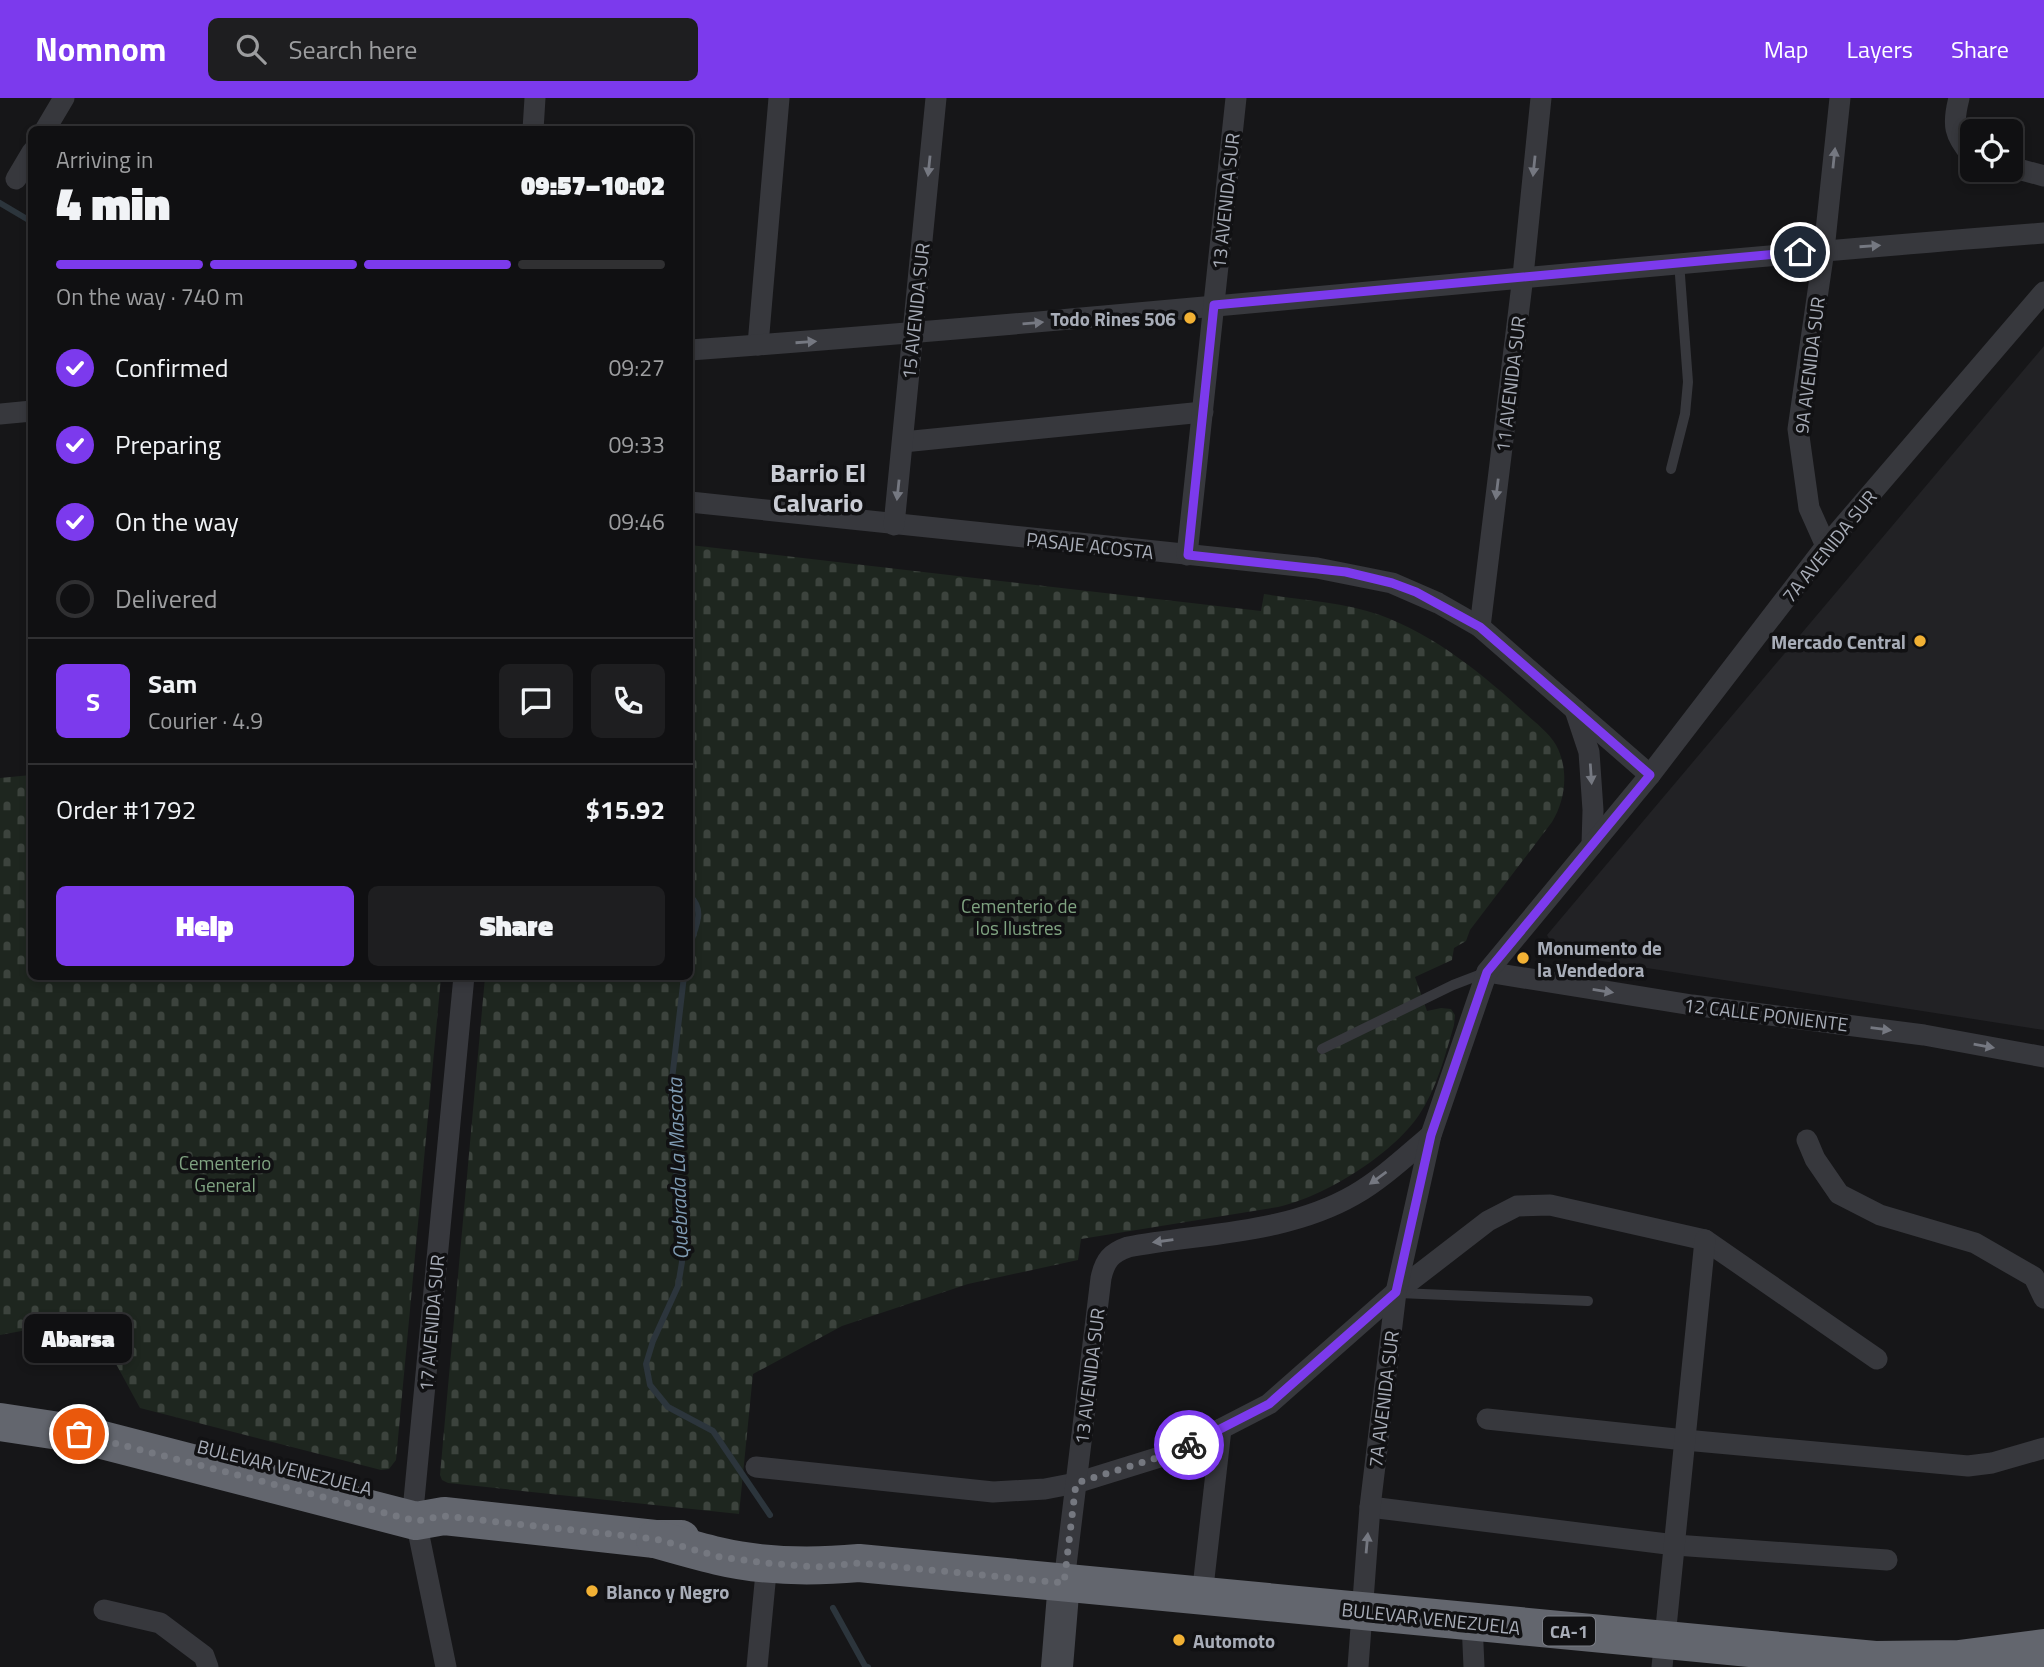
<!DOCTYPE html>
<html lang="en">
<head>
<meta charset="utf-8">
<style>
  :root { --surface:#101012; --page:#1e1e20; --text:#f1f3f6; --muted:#9c9d9f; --line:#303032; --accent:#7c3aed }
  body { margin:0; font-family:"Titillium Web",sans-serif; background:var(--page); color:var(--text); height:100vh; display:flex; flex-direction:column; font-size:26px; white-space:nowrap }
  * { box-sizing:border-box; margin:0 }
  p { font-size:23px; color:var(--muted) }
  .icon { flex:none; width:38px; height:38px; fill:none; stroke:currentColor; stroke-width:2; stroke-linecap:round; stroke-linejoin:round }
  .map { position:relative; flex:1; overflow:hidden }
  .panel { position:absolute; left:28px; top:28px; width:665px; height:854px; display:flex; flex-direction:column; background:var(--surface); border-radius:10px; box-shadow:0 4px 10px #0003,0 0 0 2px var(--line) }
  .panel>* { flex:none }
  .fabs { position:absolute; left:1960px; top:21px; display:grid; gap:14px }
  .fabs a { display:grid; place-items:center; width:63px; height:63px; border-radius:10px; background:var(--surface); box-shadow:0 4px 10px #0003,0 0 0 2px var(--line); font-size:35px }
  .pin { position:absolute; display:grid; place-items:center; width:60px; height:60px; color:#fff; margin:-30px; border:4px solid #fff; border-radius:50%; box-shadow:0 2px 7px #0007 }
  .courier { position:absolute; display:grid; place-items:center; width:70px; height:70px; margin:-35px; border:5px solid #7c3aed; border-radius:50%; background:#fff; color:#222; box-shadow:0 2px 9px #0007 }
  .bubble { position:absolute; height:49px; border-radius:10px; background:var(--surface); box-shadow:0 4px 10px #0003,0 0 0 2px var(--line); font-size:23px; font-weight:800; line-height:49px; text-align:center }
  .headline em { font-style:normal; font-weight:800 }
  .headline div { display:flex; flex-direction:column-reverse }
  .headline { display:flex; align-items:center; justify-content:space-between; height:119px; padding:0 28px }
  h1 { font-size:46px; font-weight:800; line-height:52px }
  .bar { display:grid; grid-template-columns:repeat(4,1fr); gap:10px 7px; align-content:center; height:84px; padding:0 28px }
  .bar i { height:9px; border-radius:5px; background:var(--line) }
  .bar .selected { background:var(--accent) }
  .bar p { grid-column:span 4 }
  .line { display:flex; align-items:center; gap:18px; padding:0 28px; border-top:2px solid var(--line) }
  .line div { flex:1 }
  .round { display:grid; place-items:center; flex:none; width:74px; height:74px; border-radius:10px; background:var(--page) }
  ol { padding:0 28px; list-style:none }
  li { display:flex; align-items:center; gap:21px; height:77px }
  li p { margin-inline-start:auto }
  li .icon { padding:7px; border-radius:50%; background:var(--accent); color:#fff; stroke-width:4 }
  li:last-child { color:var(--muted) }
  li i { width:38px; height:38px; border:4px solid var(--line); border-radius:50% }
  .cta { display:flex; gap:14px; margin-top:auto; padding:14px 28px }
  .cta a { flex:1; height:80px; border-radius:10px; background:var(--accent); color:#fff; font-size:28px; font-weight:800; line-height:80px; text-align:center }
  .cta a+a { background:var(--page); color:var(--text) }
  header { display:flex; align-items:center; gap:42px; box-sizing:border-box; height:98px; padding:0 35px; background:var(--accent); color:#fff }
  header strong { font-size:33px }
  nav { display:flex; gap:38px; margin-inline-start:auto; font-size:24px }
  .search { width:490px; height:63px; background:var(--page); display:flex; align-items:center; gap:18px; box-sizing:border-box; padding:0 24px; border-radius:10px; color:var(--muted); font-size:26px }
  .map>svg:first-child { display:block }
  .built { fill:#222225 }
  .cemetery { fill:url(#cemetery-stones) }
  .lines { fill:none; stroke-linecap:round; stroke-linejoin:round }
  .stream { stroke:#2c353c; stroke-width:6 }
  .lane { stroke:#37383d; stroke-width:10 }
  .street { stroke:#37383d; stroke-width:21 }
  .secondary { stroke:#45474d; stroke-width:32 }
  .highway { stroke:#63666e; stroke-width:38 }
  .oneway { fill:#757881 }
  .done { stroke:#757880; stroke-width:7; stroke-dasharray:0 12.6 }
  .route { stroke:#7c3aed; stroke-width:9 }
  .poi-dot { fill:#f2b134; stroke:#111113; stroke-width:2.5 }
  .labels { text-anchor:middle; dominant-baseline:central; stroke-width:7; stroke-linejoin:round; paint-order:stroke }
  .shield { fill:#111113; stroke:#7b7e86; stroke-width:2 }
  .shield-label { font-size:18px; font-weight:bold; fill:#a8adb8 }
  .street-label { font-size:19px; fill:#a8adb8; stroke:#111113 }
  .poi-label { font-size:19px; font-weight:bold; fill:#a8adb8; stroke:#111113; text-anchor:start }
  .park-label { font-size:19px; fill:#7fa381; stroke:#111113 }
  .water-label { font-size:21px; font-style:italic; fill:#7f9bb3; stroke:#111113 }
  .district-label { font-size:26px; font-weight:bold; fill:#c9ccd4; stroke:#111113 }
</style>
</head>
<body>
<header>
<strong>Nomnom</strong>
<div class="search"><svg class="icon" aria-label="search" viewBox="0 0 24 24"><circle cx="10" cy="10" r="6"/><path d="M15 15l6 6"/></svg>Search here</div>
<nav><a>Map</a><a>Layers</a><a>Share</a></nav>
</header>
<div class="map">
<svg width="2044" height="1569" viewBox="0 0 2044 1569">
  <defs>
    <pattern id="cemetery-stones" width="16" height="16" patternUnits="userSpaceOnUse" patternTransform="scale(1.75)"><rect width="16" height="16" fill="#1e261f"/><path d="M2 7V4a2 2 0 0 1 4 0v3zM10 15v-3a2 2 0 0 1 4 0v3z" fill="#3c433d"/></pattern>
  </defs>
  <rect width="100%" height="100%" fill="#161618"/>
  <polygon class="built" points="2044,248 2044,932 1557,856 1547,837"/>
  <g class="cemetery">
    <path d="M 690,447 L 1261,513 L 1264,496 C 1302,502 1344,504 1380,517 C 1435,537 1484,577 1526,616 C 1536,625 1549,635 1556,647 C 1569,671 1566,701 1552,724 L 1470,832 L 1466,843 L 1454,850 L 1452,862 L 1415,879 L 1427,913 L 1441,910 L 1451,911 L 1455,917 L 1454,927 C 1445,958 1437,990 1419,1017 C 1392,1057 1324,1099 1278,1109 L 1081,1141 L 1078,1162 L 968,1186 L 842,1228 L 753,1276 L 739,1416 L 448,1385 L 442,1382 L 440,1377 L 485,879 L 690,878 Z"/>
    <polygon points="31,677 32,878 441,879 396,1362 389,1371 381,1372 140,1310 91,1220 0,1237 0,680"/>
  </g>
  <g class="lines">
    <g class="stream">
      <polyline points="0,105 32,124"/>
      <path d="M 690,798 C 706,813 695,829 690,847"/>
      <polyline points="684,878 671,990 682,1164 678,1188 653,1243 646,1266 650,1287 668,1309 713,1333 770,1417"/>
      <polyline points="833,1510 865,1568 868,1569"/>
    </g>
    <g class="lane">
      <polyline points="1671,371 1685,316 1688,284 1679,164"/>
      <polyline points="1322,951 1453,887 1487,874"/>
      <polyline points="1399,1195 1588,1203"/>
    </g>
    <g class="street">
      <path d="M 1959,0 C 1952,27 1954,37 1972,58"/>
      <polyline points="45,32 64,0"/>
      <polyline points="533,32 535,0"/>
      <polyline points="2011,69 2044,78"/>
      <polyline points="16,81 32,54"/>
      <polyline points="758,247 779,0"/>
      <path d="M 690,252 C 1141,219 1592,170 2044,135"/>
      <polyline points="0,316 32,313"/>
      <polyline points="903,344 1203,314"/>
      <polyline points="690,404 1317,470 1392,485 1438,505 1480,529 1650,677"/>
      <polyline points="894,427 936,0"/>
      <polyline points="1826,448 1809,410 1798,331 1824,152 1840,0"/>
      <polyline points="1187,457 1236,0"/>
      <polyline points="1480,529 1523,178 1541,0"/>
      <polyline points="1575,612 1589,654 1593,712 1592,747"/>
      <polyline points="1487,874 1692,907 1924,937 2044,959"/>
      <polyline points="1807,1042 1815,1061 1839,1096 1880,1117 1975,1145 2034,1179 2044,1200"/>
      <polyline points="1487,1321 1685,1342 1968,1368 1992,1365 2044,1350"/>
      <polyline points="756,1369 993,1394 1045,1391 1076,1385 1176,1354 1269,1306 1396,1194 1488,1123 1517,1108 1550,1107 1705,1142 1877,1261"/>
      <polyline points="1370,1409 1675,1447 1887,1462"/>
      <path d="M 1064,1484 L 1101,1180 C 1105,1162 1111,1155 1128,1149 C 1203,1135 1286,1136 1354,1097 C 1382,1081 1406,1058 1431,1037"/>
      <polyline points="1202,1498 1221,1331"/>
      <polyline points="104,1512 160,1525 204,1558 208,1569"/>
      <polyline points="1472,1524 1474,1569"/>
      <polyline points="446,1569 416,1423 414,1402 464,878"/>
      <polyline points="757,1569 767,1464"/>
      <polyline points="1358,1569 1370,1409 1396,1194 1431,1037 1487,874 1650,677 1826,448 2044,194"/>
      <polyline points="1662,1569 1705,1142"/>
    </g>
    <polyline class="secondary" points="1057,1569 1064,1484"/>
    <g class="highway">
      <polyline points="0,1324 79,1336 416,1423 444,1418 655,1441 681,1441"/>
      <path d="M 655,1441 C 676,1447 697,1453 718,1458 C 764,1469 813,1469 859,1465 L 1875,1562 L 1959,1561 L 2044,1550"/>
    </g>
  </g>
  <defs><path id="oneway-solid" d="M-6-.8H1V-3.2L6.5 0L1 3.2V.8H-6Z" transform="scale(1.75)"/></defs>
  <g class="oneway">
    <use href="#oneway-solid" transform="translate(1834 60) rotate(-84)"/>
    <use href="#oneway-solid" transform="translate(929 68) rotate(96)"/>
    <use href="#oneway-solid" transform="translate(1534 68) rotate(96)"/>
    <use href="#oneway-solid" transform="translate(1870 148) rotate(-4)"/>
    <use href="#oneway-solid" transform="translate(1033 225) rotate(-5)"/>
    <use href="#oneway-solid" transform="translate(806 244) rotate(-4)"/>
    <use href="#oneway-solid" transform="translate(1497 391) rotate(97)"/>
    <use href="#oneway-solid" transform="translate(898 392) rotate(96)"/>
    <use href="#oneway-solid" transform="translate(1591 676) rotate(86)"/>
    <use href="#oneway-solid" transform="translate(1603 893) rotate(9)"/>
    <use href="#oneway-solid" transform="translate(1881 931) rotate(7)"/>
    <use href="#oneway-solid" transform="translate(1984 948) rotate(10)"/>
    <use href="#oneway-solid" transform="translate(1378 1080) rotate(144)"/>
    <use href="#oneway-solid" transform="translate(1163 1143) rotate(172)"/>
    <use href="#oneway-solid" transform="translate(1367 1445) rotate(-85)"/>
  </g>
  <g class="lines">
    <polyline class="done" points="79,1336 416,1423 443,1418 656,1441 720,1459 767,1465 817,1469 859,1465 1064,1485 1076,1385 1176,1354 1189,1347"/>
    <polyline class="route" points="1189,1347 1269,1306 1396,1194 1431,1037 1487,874 1650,677 1480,529 1416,494 1392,485 1346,474 1188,457 1214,207 1800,154"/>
  </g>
  <g class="poi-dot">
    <circle cx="1190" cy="220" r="7"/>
    <circle cx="1920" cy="543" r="7"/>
    <circle cx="1523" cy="860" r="7"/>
    <circle cx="592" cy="1493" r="7"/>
    <circle cx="1179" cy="1542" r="7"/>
  </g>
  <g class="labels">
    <rect class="shield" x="1543" y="1518.5" width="52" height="29" rx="5"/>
    <g class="shield-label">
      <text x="1569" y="1533">CA-1</text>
    </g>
    <g class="street-label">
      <text transform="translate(1225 103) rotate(-84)">13 AVENIDA SUR</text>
      <text transform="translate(915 213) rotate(-84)">15 AVENIDA SUR</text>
      <text transform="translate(1809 267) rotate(-83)">9A AVENIDA SUR</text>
      <text transform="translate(1510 286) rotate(-83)">11 AVENIDA SUR</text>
      <text transform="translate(1090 447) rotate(6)">PASAJE ACOSTA</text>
      <text transform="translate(1829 448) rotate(-51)">7A AVENIDA SUR</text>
      <text transform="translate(1766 916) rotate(7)">12 CALLE PONIENTE</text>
      <text transform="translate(431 1225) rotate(-85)">17 AVENIDA SUR</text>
      <text transform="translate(1089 1278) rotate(-83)">13 AVENIDA SUR</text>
      <text transform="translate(1383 1301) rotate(-83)">7A AVENIDA SUR</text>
      <text transform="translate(285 1369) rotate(14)">BULEVAR VENEZUELA</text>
      <text transform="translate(1431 1520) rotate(6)">BULEVAR VENEZUELA</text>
    </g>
    <g class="poi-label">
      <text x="1176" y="220" text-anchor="end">Todo Rines 506</text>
      <text x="1906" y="543" text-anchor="end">Mercado Central</text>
      <text x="1537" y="849">Monumento de<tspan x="1537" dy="22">la Vendedora</tspan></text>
      <text x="606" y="1493">Blanco y Negro</text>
      <text x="1193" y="1542">Automoto</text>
    </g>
    <g class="park-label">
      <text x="1019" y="807">Cementerio de<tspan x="1019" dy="22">los Ilustres</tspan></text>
      <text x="225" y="1064">Cementerio<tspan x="225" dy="22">General</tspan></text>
    </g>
    <g class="water-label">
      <text transform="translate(677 1071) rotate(-92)">Quebrada La Mascota</text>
    </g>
    <g class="district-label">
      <text x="818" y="374">Barrio El<tspan x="818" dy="30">Calvario</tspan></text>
    </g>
  </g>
</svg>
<div class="fabs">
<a><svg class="icon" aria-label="locate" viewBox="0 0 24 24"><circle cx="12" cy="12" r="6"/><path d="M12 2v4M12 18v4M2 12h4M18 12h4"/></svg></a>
</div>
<div class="pin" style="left:79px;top:1336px;background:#ea580c"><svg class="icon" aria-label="bag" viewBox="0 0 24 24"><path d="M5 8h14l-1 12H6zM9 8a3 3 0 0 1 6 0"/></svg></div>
<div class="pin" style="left:1800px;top:154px;background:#1f2937"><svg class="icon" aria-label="home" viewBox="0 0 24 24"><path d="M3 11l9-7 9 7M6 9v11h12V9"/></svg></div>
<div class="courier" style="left:1189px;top:1347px"><svg class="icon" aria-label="bike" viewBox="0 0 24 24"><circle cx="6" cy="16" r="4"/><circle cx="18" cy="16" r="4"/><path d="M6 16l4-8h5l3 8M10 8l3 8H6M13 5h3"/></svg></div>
<div class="bubble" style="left:24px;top:1216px;width:108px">Abarsa</div>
<section class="panel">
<div class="headline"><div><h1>4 min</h1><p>Arriving in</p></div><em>09:57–10:02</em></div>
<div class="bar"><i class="selected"></i><i class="selected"></i><i class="selected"></i><i></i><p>On the way · 740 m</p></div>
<ol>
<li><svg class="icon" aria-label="check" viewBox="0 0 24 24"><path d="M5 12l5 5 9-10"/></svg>Confirmed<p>09:27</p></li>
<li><svg class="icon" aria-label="check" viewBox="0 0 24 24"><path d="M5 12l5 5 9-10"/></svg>Preparing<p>09:33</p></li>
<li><svg class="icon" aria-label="check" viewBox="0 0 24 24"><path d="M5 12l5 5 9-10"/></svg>On the way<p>09:46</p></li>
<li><i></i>Delivered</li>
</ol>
<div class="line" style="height:126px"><b class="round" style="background:var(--accent);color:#fff">S</b><div><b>Sam</b><p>Courier · 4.9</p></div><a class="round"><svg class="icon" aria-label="chat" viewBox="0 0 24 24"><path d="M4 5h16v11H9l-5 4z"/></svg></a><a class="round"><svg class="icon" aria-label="phone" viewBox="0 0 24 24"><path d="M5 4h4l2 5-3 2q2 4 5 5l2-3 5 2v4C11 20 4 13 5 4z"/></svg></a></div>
<div class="line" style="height:91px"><div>Order #1792</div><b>$15.92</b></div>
<div class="cta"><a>Help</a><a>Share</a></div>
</section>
</div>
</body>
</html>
